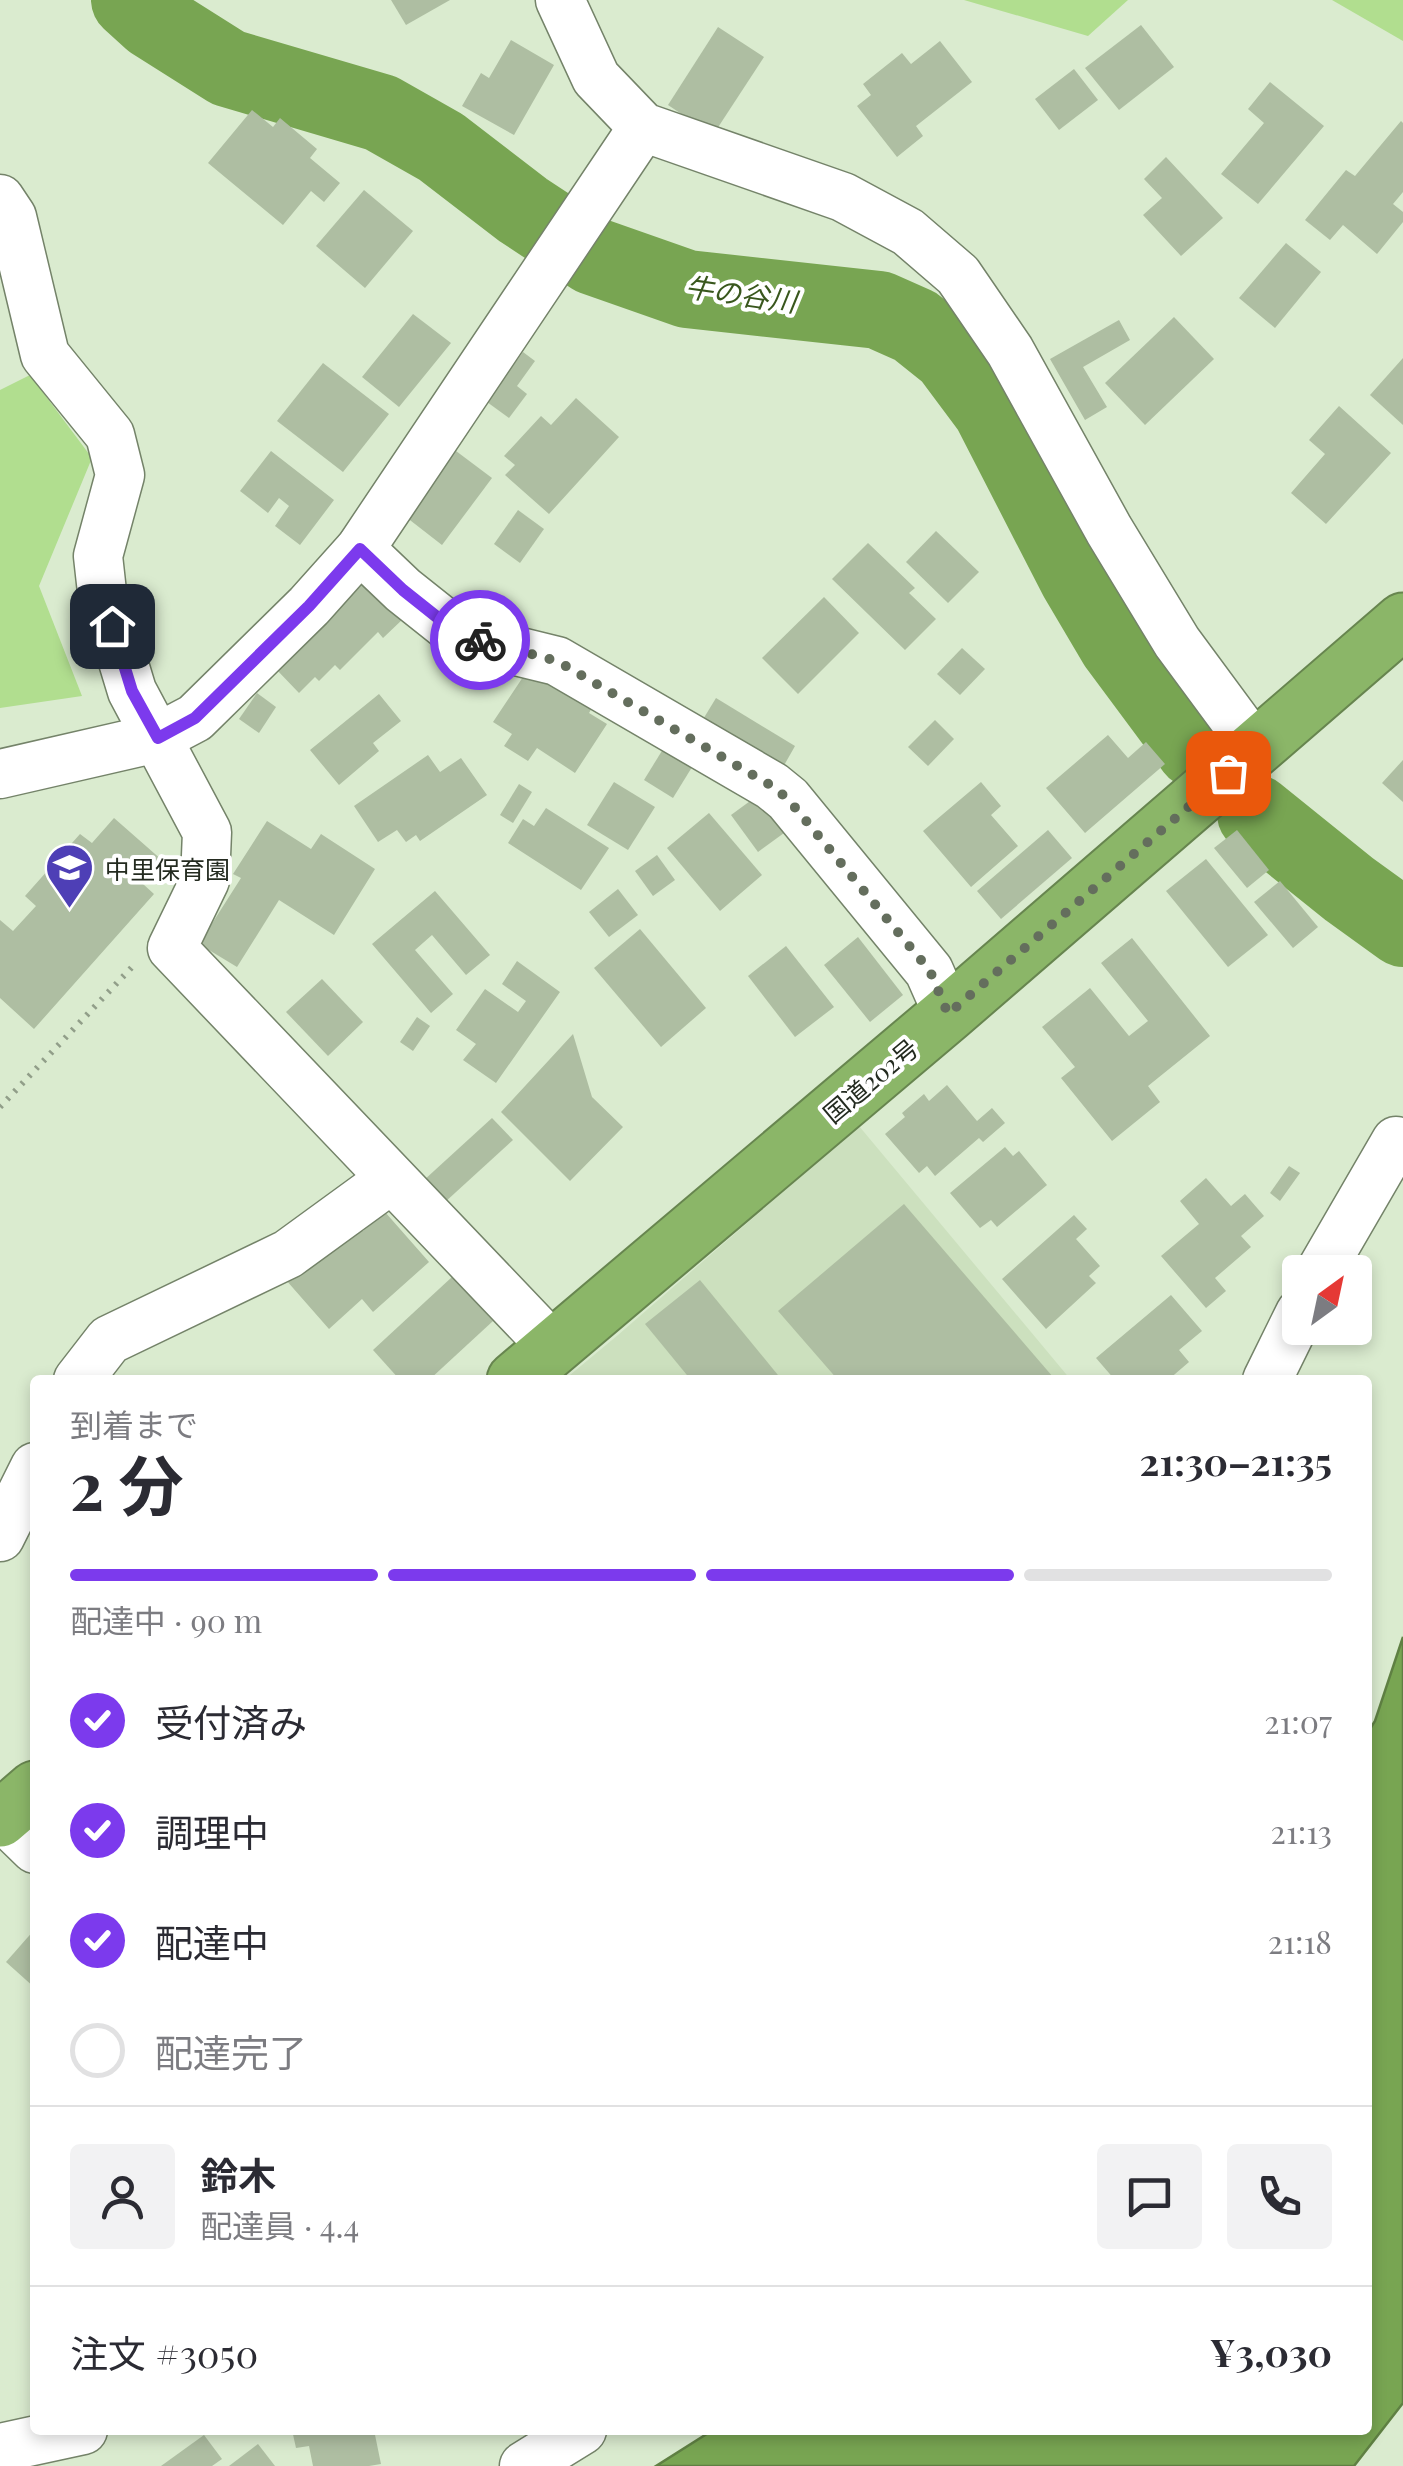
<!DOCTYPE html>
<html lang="ja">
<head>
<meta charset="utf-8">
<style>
  :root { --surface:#fff; --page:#f2f2f3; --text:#2b2b33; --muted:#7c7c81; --line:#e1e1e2; --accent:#7c3aed }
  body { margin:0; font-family:"Playfair Display","Noto Sans JP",serif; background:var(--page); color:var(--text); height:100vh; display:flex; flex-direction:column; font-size:38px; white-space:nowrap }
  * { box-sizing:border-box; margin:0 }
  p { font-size:32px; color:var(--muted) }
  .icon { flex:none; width:55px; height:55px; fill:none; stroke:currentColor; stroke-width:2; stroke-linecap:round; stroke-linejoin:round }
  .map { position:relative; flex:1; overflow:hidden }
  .drawer { position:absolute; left:30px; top:1375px; width:1342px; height:1060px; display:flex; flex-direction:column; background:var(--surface); border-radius:10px; box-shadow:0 5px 15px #0003 }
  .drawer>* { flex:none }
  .needle { width:65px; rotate:33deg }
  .buttons { position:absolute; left:1282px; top:1255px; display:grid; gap:20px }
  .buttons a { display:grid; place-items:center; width:90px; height:90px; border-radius:10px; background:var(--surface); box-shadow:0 5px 15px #0003; font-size:50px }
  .pin { position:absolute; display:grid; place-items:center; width:85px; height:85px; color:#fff; margin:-42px; border-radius:20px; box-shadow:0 5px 15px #0006 }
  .courier { position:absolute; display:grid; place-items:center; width:100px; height:100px; margin:-50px; border:8px solid #7c3aed; border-radius:50%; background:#fff; color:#222; box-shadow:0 2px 12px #0007 }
  .summary em { font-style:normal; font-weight:700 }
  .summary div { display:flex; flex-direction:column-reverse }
  .summary { display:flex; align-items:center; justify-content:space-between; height:170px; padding:0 40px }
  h1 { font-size:65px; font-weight:700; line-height:75px }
  .bar { display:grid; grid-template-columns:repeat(4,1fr); gap:15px 10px; align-content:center; height:120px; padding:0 40px }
  .bar i { height:12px; border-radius:8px; background:var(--line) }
  .bar .selected { background:var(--accent) }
  .bar p { grid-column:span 4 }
  .line { display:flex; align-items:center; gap:25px; padding:0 40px; border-top:2px solid var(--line) }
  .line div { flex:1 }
  .round { display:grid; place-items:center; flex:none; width:105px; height:105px; border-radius:10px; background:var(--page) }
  ol { padding:0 40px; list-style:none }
  li { display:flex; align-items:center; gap:30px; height:110px }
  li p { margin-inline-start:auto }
  li .icon { padding:10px; border-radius:50%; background:var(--accent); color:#fff; stroke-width:4 }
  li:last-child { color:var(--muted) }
  li i { width:55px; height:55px; border:5px solid var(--line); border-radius:50% }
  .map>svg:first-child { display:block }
  .built { fill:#cce0be }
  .green { fill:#b1de8f }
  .water { fill:#78a552; stroke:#5f8043; stroke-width:2.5 }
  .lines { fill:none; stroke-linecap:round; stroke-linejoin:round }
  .river { stroke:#78a552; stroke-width:78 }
  .building { fill:#aebea2 }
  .minor-casing { stroke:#748369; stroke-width:51 }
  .highway-casing { stroke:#67854f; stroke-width:59 }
  .path { stroke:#919e89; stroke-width:6; stroke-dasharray:2.5 8; stroke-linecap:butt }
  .minor { stroke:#fff; stroke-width:48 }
  .highway { stroke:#8bb668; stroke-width:55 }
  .done { stroke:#646e5d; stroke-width:10; stroke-dasharray:0 18 }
  .route { stroke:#7c3aed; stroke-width:12 }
  .labels { text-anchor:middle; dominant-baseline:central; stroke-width:8; stroke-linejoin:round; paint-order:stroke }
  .poi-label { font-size:25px; fill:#242b20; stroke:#fff; text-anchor:start }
  .street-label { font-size:25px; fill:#242b20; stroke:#fff }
  .water-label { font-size:28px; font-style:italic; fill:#39571d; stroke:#fff }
</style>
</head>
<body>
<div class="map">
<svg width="1403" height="2466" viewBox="0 0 1403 2466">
  <rect width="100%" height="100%" fill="#daebcf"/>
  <polygon class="built" points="859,1126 1071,1380 564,1380 618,1335"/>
  <g class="green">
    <polygon points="964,0 1128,0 1088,36"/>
    <polygon points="1332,0 1403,0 1403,41"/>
    <polygon points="30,375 92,458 39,586 82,696 0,708 0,390"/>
  </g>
  <polygon class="water" points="1403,1637 1403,2403 1354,2466 656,2466 713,2430 1368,2430 1368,1732 1375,1721"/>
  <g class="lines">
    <g class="river">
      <polyline points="130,0 152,20 228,68 381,113 441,147 523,210 593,256 687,289 879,310 915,326 950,354 991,409 1078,578 1117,644 1195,749"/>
      <polyline points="1256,814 1349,889 1403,928"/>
    </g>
  </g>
  <g class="building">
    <polygon points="391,0 450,0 406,25"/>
    <polygon points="1141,25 1174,67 1119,110 1085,68"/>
    <polygon points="718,27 764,57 713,135 668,105"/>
    <polygon points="511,40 554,65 514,135 462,106 481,73 489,78"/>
    <polygon points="940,41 972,82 916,126 923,136 897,157 857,106 871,95 863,84 902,53 911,64"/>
    <polygon points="1074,69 1098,100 1059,130 1035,99"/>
    <polygon points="1270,82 1324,126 1258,204 1221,174 1264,123 1248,109"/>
    <polygon points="252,110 273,127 280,118 317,149 310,158 340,183 324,202 311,191 283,225 208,163"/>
    <polygon points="1401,121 1403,123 1403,192 1393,204 1403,212 1403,222 1377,254 1343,225 1330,240 1305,220 1346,170 1355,176"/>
    <polygon points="1166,157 1223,218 1181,256 1143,215 1162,198 1144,179"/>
    <polygon points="364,190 413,231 365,288 316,246"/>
    <polygon points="1286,243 1321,272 1275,328 1239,298"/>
    <polygon points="413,314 451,343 399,407 362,377"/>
    <polygon points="1174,317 1214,359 1145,425 1105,383"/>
    <polygon points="1119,320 1130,340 1083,367 1107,407 1085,420 1050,359"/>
    <polygon points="523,352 535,361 517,386 527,394 509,418 487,402"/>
    <polygon points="1403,358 1403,425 1370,395"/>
    <polygon points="323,363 389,414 343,472 277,421"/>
    <polygon points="576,398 619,437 549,514 505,475 515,465 504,456 541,416 551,425"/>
    <polygon points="1339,406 1391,453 1326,524 1291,493 1325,454 1309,440"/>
    <polygon points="271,451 334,500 300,545 275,526 289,506 279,498 268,513 240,491"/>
    <polygon points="456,451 492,478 442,545 406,517"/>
    <polygon points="518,510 544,529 520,563 494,544"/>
    <polygon points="936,531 979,572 948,603 906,562"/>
    <polygon points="868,543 915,588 909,593 936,619 905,650 832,579"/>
    <polygon points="367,580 404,618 383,638 378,632 340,670 335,665 319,681 315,677 299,693 276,669"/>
    <polygon points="824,597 859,633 798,694 762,658"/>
    <polygon points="962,648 985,669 960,695 937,674"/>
    <polygon points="531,665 593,706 589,713 607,724 575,773 537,748 528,761 504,746 512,734 493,722"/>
    <polygon points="257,693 276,707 259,733 239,719"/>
    <polygon points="379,694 401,721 373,743 379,751 339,785 310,750"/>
    <polygon points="716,698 795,746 782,769 702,721"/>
    <polygon points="935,720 954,739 928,766 908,747"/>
    <polygon points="1108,735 1128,758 1146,742 1165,764 1085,833 1046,788"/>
    <polygon points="668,741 697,759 673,798 644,780"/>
    <polygon points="428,755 440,772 461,758 487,795 420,841 416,835 406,842 397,830 378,842 354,806"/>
    <polygon points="1403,760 1403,802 1382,783"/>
    <polygon points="614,782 655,807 628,850 587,825"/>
    <polygon points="981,782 1001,806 991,815 1018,846 971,887 923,831"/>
    <polygon points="519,784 532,792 513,823 500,815"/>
    <polygon points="757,796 784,833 758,852 731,815"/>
    <polygon points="546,808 609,848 581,890 508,843 523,819 534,826"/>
    <polygon points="709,813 762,875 720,911 667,848"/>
    <polygon points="114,818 163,861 143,884 154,894 34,1029 0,998 0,920 13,931 36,906 25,896 80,834 92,843"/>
    <polygon points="267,821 311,849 321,834 375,869 334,935 279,900 237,967 199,944 241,878 233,874"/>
    <polygon points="1048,830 1072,858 1001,919 977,891"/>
    <polygon points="1237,830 1269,870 1247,888 1214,848"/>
    <polygon points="657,855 675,880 653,896 635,871"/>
    <polygon points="1206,859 1268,935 1228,967 1166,891"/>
    <polygon points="1280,881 1318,927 1293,948 1254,902"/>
    <polygon points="618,889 638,915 609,937 589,912"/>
    <polygon points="435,891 490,955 466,975 432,935 415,950 453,994 431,1013 372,944"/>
    <polygon points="640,929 706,1008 661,1047 594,968"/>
    <polygon points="858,937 903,995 870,1022 824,965"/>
    <polygon points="1132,938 1210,1036 1148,1086 1160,1102 1112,1141 1061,1078 1075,1067 1042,1027 1090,988 1129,1036 1148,1021 1101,963"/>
    <polygon points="786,946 834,1007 795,1037 748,976"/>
    <polygon points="517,961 560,992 496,1083 463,1060 476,1044 456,1030 485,989 518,1012 526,1001 502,984"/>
    <polygon points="322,979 363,1022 328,1056 286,1012"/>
    <polygon points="417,1017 430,1026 413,1051 400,1042"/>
    <polygon points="573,1034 592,1097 623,1127 570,1181 501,1112"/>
    <polygon points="947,1085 977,1121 992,1108 1005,1123 983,1142 979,1138 935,1176 927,1166 919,1173 885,1134 905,1117 902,1113 924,1094 929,1101"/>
    <polygon points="492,1118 513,1140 444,1203 423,1181"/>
    <polygon points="1005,1147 1013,1156 1019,1151 1047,1185 997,1227 991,1220 980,1228 950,1193"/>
    <polygon points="1289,1166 1300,1173 1280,1201 1270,1193"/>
    <polygon points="1206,1178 1231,1206 1245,1194 1264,1216 1241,1236 1251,1247 1215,1278 1226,1291 1206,1308 1161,1256 1199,1224 1180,1201"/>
    <polygon points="904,1204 1053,1377 1049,1380 838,1380 778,1311"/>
    <polygon points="385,1212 429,1262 373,1312 362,1299 329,1329 286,1280 354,1221 363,1231"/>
    <polygon points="1074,1215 1087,1229 1076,1239 1100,1266 1089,1276 1096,1283 1046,1329 1002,1279"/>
    <polygon points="452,1277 493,1321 429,1380 400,1380 373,1350"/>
    <polygon points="700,1280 782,1380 691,1380 645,1324"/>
    <polygon points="1171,1295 1202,1331 1179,1350 1189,1362 1168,1380 1115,1380 1096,1358"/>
    <polygon points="35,1929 35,1988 6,1962"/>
    <polygon points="292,2430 374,2430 381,2464 369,2466 313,2466 309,2446 296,2448"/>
    <polygon points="204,2435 222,2459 212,2466 161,2466"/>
    <polygon points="258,2444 275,2466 229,2466"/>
  </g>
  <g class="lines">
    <defs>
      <g id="minor">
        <polyline points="560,0 596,78 643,127 843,197 908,232 958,275 1010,351 1109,530 1177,642 1256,749"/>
        <polyline points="0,199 12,217 45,355 110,435 120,475 98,556 102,592 132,691 207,832 205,880 172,948 553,1347"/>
        <polyline points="360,549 403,590 452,629 496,646 557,661 772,786 788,799 929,971 948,1014"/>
        <polyline points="0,774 157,738 195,718 309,606 360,549 643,127"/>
        <polyline points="1320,1272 1396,1141"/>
        <polyline points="78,1380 109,1340 288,1254 391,1179"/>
        <polyline points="1267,1380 1300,1313"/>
        <polyline points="0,1537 35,1467"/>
        <polyline points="2,1817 35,1849"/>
        <polyline points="0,2448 83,2430"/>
        <polyline points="524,2466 582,2430"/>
      </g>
      <g id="highway">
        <polyline points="515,1380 948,1014 1403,621"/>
        <polyline points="0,1819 35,1789"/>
      </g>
    </defs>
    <use href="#minor" class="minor-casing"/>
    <use href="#highway" class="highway-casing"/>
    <polyline class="path" points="0,1107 133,966"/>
    <use href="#minor" class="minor"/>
    <use href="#highway" class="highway"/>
  </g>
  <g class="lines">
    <polyline class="done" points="480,640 557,661 772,786 788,799 930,971 948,1014 1228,773"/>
    <polyline class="route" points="112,626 132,691 158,738 195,718 309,606 360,549 403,590 452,629 480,640"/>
  </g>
  <defs>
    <symbol id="school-pin" viewBox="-11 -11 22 30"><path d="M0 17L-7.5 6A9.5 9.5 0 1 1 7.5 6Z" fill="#4e3fb6" stroke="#fff"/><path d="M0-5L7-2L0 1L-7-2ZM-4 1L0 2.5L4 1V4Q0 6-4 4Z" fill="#fff"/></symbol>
  </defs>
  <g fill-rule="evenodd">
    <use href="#school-pin" x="42" y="840" width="55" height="75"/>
  </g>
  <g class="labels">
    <g class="poi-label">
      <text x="105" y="868">中里保育園</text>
    </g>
    <g class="street-label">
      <text transform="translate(870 1080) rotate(-40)">国道202号</text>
    </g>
    <g class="water-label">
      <text transform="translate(741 293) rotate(8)">牛の谷川</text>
    </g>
  </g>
</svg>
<div class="buttons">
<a><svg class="needle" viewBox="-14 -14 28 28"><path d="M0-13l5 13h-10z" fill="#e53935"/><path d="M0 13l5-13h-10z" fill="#7c7c81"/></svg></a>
</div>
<div class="pin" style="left:1228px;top:773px;background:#ea580c"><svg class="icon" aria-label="bag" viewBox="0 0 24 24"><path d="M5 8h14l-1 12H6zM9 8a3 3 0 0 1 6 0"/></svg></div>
<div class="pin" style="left:112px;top:626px;background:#1f2937"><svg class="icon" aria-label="home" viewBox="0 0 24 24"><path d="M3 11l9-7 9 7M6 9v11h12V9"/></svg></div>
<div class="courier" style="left:480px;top:640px"><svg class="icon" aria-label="bike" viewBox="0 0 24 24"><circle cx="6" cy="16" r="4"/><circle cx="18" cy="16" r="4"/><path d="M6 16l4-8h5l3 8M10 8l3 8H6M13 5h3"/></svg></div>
<section class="drawer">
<div class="summary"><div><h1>2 分</h1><p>到着まで</p></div><em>21:30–21:35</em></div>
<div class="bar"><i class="selected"></i><i class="selected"></i><i class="selected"></i><i></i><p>配達中 · 90 m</p></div>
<ol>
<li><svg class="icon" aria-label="check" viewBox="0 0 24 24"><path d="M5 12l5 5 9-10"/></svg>受付済み<p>21:07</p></li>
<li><svg class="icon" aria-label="check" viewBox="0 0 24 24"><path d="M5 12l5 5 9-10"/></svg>調理中<p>21:13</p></li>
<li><svg class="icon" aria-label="check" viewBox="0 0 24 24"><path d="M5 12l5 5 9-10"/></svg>配達中<p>21:18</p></li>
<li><i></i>配達完了</li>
</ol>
<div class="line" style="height:180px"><a class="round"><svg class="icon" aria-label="person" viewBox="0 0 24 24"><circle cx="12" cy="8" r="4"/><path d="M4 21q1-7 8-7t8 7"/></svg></a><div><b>鈴木</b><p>配達員 · 4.4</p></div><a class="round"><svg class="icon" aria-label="chat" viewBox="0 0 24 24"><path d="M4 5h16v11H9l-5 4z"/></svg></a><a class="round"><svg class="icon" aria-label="phone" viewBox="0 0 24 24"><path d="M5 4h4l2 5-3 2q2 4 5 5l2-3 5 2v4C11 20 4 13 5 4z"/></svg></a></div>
<div class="line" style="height:130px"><div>注文 #3050</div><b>¥3,030</b></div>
</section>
</div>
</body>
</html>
